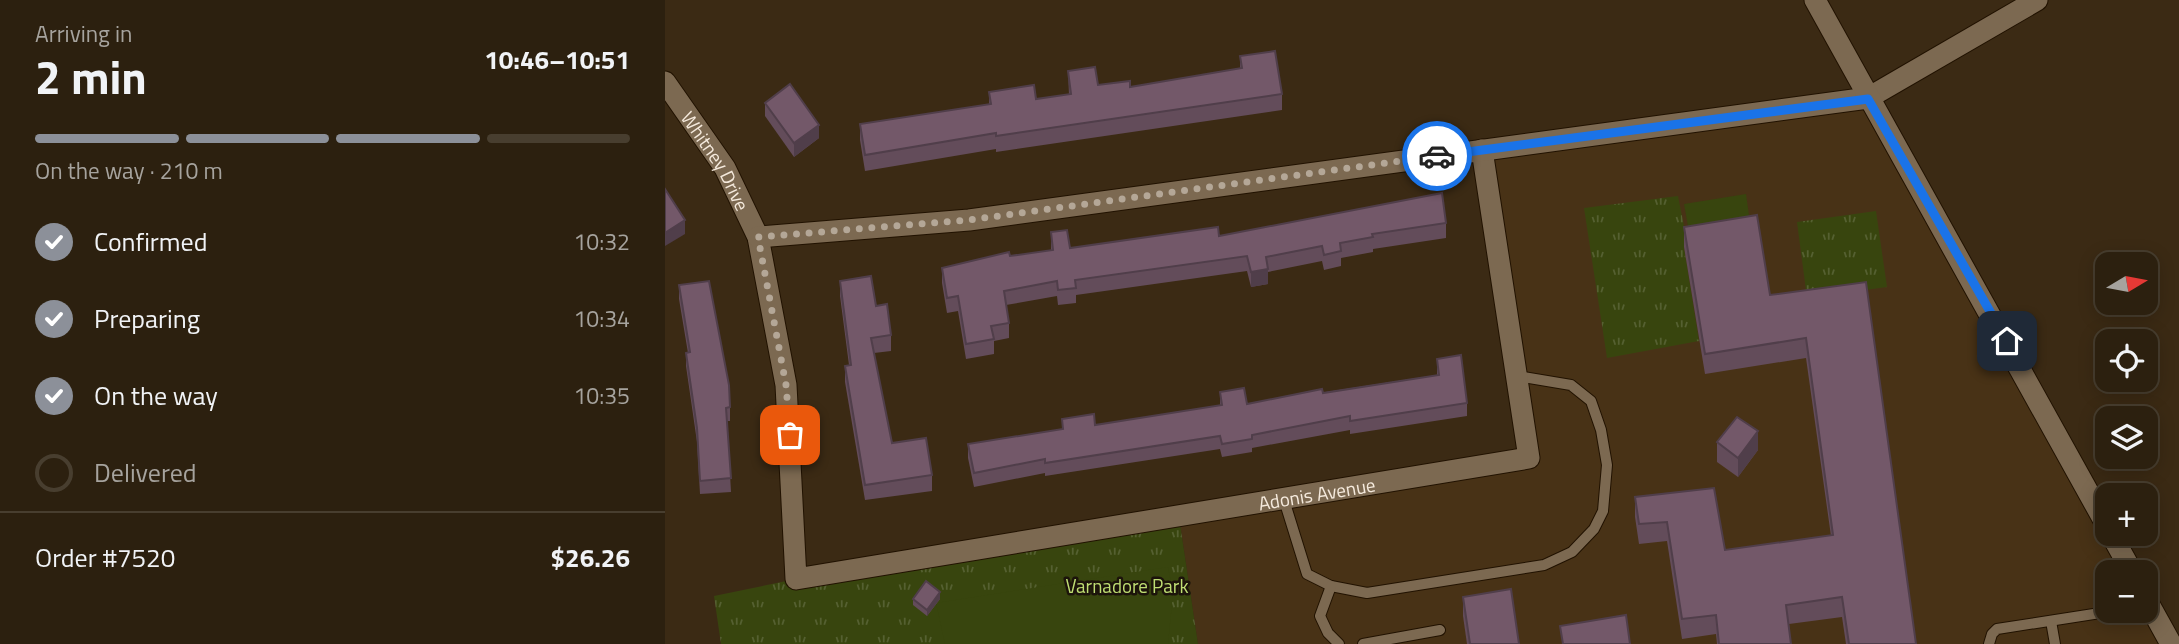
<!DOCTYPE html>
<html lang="en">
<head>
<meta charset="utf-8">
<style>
  :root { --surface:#2c200f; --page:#342818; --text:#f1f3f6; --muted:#a6a39e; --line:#483e2f; --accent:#8c9099 }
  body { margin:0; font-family:"Titillium Web",sans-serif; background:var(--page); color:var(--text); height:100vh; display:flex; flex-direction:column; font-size:26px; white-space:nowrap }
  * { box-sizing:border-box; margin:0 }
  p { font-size:23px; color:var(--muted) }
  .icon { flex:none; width:38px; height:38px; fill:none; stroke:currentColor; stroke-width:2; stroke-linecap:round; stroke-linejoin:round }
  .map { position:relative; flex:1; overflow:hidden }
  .panel { display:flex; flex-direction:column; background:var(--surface); width:665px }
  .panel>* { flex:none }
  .needle { width:46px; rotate:80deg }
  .controls { position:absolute; left:1430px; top:252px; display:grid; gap:14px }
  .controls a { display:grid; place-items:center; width:63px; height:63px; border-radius:14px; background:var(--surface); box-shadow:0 4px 18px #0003,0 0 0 2px var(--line); font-size:35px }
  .pin { position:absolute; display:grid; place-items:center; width:60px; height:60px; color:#fff; margin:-30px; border-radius:14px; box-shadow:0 4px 10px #0006 }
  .courier { position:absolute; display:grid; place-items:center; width:70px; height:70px; margin:-35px; border:5px solid #1a73e8; border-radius:50%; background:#fff; color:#222; box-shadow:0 2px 9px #0007 }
  .overview em { font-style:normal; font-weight:700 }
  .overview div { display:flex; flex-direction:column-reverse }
  .overview { display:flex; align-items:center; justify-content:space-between; height:119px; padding:0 35px }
  h1 { font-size:46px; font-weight:700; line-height:52px }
  .bar { display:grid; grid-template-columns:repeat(4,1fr); gap:10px 7px; align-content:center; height:84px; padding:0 35px }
  .bar i { height:9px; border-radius:5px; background:var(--line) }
  .bar .current { background:var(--accent) }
  .bar p { grid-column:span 4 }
  .line { display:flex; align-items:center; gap:18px; padding:0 35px; border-top:2px solid var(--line) }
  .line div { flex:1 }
  ol { padding:0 35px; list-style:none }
  li { display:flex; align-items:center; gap:21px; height:77px }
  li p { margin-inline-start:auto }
  li .icon { padding:7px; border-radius:50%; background:var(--accent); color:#fff; stroke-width:4 }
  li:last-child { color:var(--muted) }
  li i { width:38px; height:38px; border:4px solid var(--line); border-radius:50% }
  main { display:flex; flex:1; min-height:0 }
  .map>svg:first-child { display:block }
  .built { fill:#483216 }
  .grass { fill:url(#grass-tufts) }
  .pitch { fill:#38450e }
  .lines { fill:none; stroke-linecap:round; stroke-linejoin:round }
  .service-casing { stroke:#211200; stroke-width:12 }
  .minor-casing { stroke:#211200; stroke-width:23 }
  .tertiary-casing { stroke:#211200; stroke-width:23 }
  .service { stroke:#7c6951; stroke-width:10 }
  .minor { stroke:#7c6951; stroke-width:21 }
  .tertiary { stroke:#7c6951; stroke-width:21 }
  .wall { fill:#634c5a }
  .shaded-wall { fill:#503e4a }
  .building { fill:#735869; stroke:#503e4a; stroke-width:2 }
  .done { stroke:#b4a797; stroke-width:7; stroke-dasharray:0 12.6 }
  .route { stroke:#1a73e8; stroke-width:9 }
  .labels { text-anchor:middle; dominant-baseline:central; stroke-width:5; stroke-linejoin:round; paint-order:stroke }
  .street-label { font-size:19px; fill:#f5eadd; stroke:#1c140b }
  .park-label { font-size:19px; fill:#bfde73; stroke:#1c140b }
</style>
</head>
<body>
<main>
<section class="panel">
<div class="overview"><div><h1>2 min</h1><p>Arriving in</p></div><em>10:46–10:51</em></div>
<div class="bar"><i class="current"></i><i class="current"></i><i class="current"></i><i></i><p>On the way · 210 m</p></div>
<ol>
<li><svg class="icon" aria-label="check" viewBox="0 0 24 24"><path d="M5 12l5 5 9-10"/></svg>Confirmed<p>10:32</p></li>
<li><svg class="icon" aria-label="check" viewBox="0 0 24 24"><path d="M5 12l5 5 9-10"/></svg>Preparing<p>10:34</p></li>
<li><svg class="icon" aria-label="check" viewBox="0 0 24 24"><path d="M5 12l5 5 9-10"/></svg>On the way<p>10:35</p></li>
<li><i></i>Delivered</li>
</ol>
<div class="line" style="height:91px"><div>Order #7520</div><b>$26.26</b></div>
</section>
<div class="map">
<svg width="1514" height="644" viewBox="0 0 1514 644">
  <defs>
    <pattern id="grass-tufts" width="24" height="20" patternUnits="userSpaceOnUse" patternTransform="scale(1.75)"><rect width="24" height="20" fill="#38450e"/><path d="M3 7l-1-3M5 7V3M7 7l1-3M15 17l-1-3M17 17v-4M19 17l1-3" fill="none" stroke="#556031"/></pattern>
  </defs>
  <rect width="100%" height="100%" fill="#3b2a14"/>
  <polygon class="built" points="1203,98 1467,572 1442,572 1442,611 1480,611 1506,644 533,644 514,517 864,458 817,150"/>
  <g class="grass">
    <polygon points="1013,196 1023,246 1019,247 1034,341 942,358 919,208"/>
    <polygon points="1211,211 1222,287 1142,298 1132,222"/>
    <polygon points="514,517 533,644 56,644 49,596 131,579"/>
  </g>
  <g class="pitch">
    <polygon points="1081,194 1085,222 1024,232 1019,204"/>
    <polygon points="503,567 508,593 503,644 280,644 271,603"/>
  </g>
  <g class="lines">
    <defs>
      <g id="service">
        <polyline points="619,500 642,574 666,586 702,593 879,565 907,552 929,529 938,511 942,465 936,430 926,401 906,385 852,376"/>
        <polyline points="666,586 655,616 663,633 674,644"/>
        <polyline points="1386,621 1390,644"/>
        <polyline points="698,644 775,630"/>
        <polyline points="1324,644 1327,634 1332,629 1448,611"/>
      </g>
      <g id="minor">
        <path id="s1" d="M 0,82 L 60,168 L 93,237 L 121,385 L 131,579 L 864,458 L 817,150"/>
        <polyline points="93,237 304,220 1203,98 1372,0"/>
      </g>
      <g id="tertiary">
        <polyline points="1150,0 1442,526"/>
        <polyline points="1446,534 1467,572"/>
        <polyline points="1480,597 1506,644"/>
      </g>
    </defs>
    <use href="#service" class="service-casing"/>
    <use href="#minor" class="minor-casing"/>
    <use href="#tertiary" class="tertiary-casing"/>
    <use href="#service" class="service"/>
    <use href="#minor" class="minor"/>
    <use href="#tertiary" class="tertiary"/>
  </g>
  <g class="wall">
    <polygon points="575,56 617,94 617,110 331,152 331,149 200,171 195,140 195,124 324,104 324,92 371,99 404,95 403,71 433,85 465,87 575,68"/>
    <polygon points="100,103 154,138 129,157 100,116"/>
    <polygon points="781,223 781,238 708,249 708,252 676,258 676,266 659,270 657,261 603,272 603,284 586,287 582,271 411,295 411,303 393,305 392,296 341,305 344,323 344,338 329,341 329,354 301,359 293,311 282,313 277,283 277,268 386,250 386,232 405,248 554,236"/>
    <polygon points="1019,227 1105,295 1201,282 1251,644 1181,644 1177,617 1124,624 1126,644 1052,644 1051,634 1017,639 1002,541 974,544 970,517 970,497 1060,550 1166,536 1141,358 1040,374 1019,247"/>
    <polygon points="175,281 211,306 226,335 226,351 209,353 227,443 267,475 267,491 200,500 180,382 180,366 184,365 175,296"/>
    <polygon points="14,285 65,407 65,421 62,421 66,492 35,494 32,442 21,366 21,353 23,353 14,299"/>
    <polygon points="772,359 802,403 802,416 685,434 685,430 587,448 587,452 557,457 555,449 380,476 380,473 309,487 303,458 303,444 397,429 397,419 430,425 555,405 555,392 582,404 772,375"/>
    <polygon points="1052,442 1093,450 1073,477 1052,462"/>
    <polygon points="798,597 854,644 802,644 798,616"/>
    <polygon points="248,599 275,599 262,616 248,605"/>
  </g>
  <g class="shaded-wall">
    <polygon points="154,125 154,138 129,157 129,143"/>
    <polygon points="20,220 20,234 0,246 0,233"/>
    <polygon points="603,269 603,284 586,287 586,272"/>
    <polygon points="1093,431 1093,450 1073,477 1073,458"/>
    <polygon points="275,592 275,599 262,616 262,610"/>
  </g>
  <g class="building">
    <polygon points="610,51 617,94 331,136 331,133 200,155 195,124 326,104 324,92 369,85 371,99 406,94 403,71 430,67 433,85 465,81 465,87 577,68 575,56"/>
    <polygon points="125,84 154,125 129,143 100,103"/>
    <polygon points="0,189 20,220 0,233"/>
    <polygon points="777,193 781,223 707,234 708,237 675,243 676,251 659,255 657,246 601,257 603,269 586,272 582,256 410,280 411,288 393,290 392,281 339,291 344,323 326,326 329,339 301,344 293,296 282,298 277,268 344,252 345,256 388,250 386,232 402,230 405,248 553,227 554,236"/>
    <polygon points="1092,215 1105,295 1201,282 1251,644 1184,644 1177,597 1121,605 1126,644 1054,644 1051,615 1017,619 1002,522 974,524 970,497 1049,488 1060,550 1168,535 1141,338 1040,354 1019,227"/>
    <polygon points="206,276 211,306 222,304 226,335 206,338 227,443 261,438 267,475 200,485 180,366 186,365 175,281"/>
    <polygon points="44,281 64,385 65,407 61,408 66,478 35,481 32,428 21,353 25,352 14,285"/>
    <polygon points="796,355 802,403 685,421 685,416 587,435 587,439 557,444 555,436 380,463 380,459 309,473 303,444 398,429 397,419 429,414 430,425 557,405 555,392 579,388 582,404 657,389 658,393 774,375 772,359"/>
    <polygon points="1072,417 1093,431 1073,458 1052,442"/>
    <polygon points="261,581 275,592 262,610 248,599"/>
    <polygon points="846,589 854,644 805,644 798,597"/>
    <polygon points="961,615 965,644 898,644 895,626"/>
  </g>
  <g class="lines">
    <polyline class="done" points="125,435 121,385 93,237 304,220 772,156"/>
    <polyline class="route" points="772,156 1203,99 1342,341"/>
  </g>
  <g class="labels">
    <g class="street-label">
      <text stroke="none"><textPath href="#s1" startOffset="94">Whitney Drive</textPath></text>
      <text stroke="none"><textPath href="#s1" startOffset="1054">Adonis Avenue</textPath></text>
    </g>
    <g class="park-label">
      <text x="462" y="585">Varnadore Park</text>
    </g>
  </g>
</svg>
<div class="controls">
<a><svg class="needle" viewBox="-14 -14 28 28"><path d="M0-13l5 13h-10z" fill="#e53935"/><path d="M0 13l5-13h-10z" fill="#a6a39e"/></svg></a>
<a><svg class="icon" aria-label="locate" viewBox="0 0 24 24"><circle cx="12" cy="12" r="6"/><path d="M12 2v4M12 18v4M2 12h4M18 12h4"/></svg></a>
<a><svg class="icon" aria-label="layers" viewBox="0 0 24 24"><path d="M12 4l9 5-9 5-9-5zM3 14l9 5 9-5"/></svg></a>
<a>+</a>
<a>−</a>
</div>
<div class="pin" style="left:125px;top:435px;background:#ea580c"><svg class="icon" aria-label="bag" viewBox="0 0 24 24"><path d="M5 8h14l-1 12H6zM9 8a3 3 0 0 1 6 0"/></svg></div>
<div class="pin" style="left:1342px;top:341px;background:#1f2937"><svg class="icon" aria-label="home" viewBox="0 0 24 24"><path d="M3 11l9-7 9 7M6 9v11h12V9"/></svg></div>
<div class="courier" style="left:772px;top:156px"><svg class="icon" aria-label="car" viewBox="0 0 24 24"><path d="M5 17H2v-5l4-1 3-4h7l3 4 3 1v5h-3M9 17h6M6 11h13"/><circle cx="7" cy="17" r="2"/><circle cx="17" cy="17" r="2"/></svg></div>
</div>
</main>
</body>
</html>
